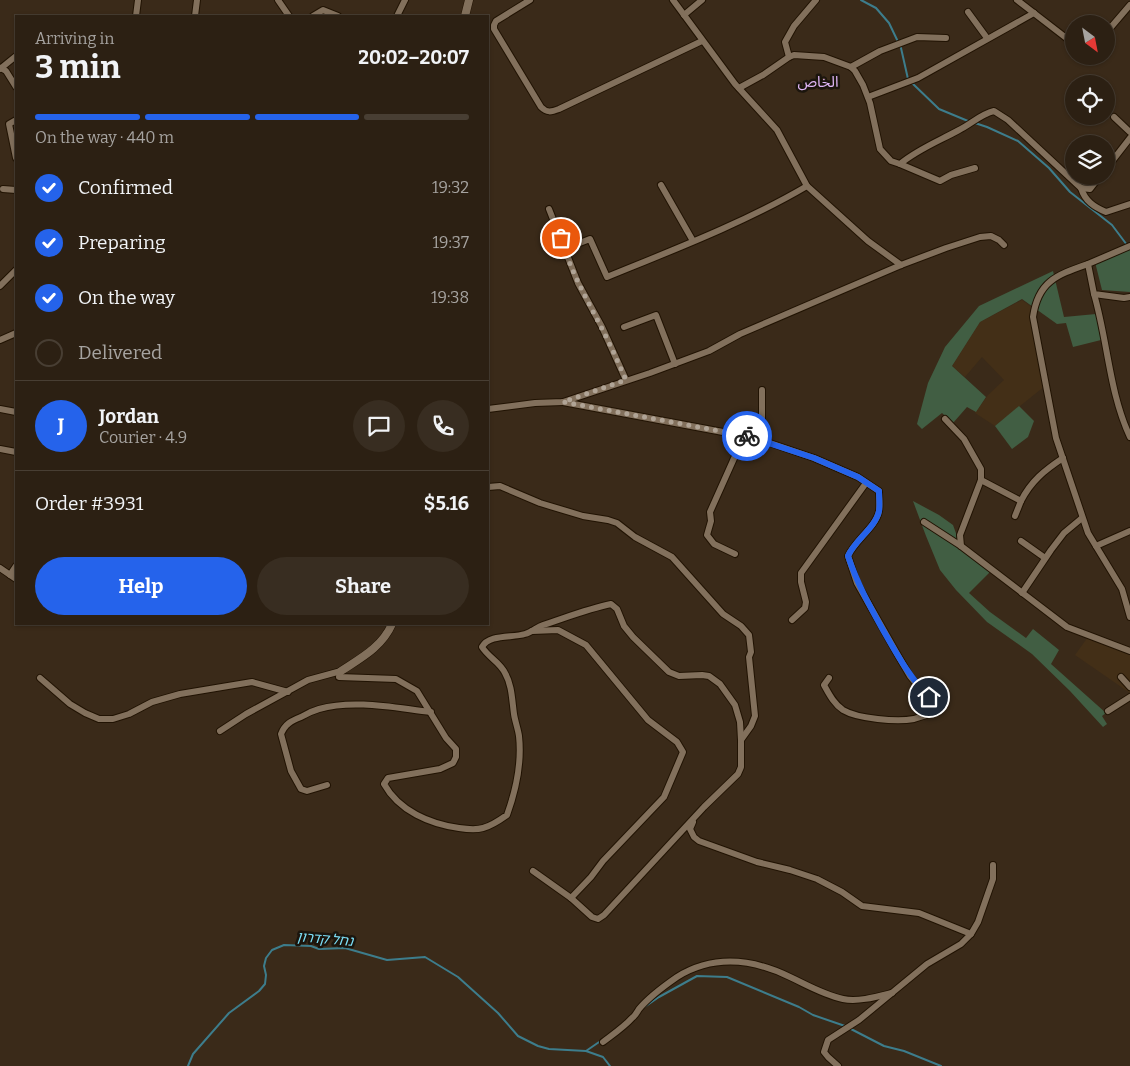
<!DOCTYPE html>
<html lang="en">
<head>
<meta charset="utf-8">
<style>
  :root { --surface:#2c2013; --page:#382d21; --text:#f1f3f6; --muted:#a6a3a0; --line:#483e33; --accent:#2563eb }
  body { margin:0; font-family:Bitter,"Noto Sans Arabic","Noto Sans Hebrew",serif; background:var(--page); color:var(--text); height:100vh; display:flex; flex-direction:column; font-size:19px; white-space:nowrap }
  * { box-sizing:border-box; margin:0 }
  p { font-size:16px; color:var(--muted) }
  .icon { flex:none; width:28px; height:28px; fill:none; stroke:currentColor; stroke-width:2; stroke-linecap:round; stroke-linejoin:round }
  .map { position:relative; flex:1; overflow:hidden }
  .panel { position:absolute; left:15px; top:15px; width:474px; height:610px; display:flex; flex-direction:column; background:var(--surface); border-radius:0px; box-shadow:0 1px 4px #0004,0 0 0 1px var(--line) }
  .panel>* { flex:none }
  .needle { width:32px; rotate:148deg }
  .controls { position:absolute; left:1065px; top:15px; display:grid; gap:10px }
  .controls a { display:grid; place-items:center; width:50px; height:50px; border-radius:50%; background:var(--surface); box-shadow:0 1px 4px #0004,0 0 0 1px var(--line); font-size:25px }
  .pin { position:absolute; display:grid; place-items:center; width:42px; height:42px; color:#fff; margin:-21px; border:2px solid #fff; border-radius:50%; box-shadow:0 1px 5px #0007 }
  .courier { position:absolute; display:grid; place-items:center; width:50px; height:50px; margin:-25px; border:4px solid #2563eb; border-radius:50%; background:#fff; color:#222; box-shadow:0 1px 6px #0007 }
  .summary em { font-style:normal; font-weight:700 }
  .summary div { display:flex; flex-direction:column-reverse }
  .summary { display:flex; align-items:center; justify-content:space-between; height:85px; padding:0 20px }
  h1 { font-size:32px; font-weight:700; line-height:38px }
  .bar { display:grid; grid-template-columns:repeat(4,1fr); gap:8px 5px; align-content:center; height:60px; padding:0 20px }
  .bar i { height:6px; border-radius:4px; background:var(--line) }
  .bar .on { background:var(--accent) }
  .bar p { grid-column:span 4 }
  .line { display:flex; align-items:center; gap:12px; padding:0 20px; border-top:1px solid var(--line) }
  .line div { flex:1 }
  .round { display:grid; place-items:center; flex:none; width:52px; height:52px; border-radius:26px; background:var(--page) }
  ol { padding:0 20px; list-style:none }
  li { display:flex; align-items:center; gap:15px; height:55px }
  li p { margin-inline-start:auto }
  li .icon { padding:5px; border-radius:50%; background:var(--accent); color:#fff; stroke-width:4 }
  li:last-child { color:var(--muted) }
  li i { width:28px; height:28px; border:2px solid var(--line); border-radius:50% }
  .primary-button { display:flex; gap:10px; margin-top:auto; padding:10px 20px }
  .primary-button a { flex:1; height:58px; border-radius:30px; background:var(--accent); color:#fff; font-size:20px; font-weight:700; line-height:58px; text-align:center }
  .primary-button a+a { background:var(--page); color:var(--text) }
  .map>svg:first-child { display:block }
  .built { fill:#432f17 }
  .green { fill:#415e43 }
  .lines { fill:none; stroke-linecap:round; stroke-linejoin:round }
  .stream { stroke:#3d7d8c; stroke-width:2 }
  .minor-casing { stroke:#211303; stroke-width:8 }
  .tertiary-casing { stroke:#211303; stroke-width:9 }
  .minor { stroke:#82705c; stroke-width:6 }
  .tertiary { stroke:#82705c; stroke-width:8 }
  .done { stroke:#b0a496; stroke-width:5; stroke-dasharray:0 9 }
  .route { stroke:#2563eb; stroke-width:6 }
  .labels { text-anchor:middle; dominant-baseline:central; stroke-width:5; stroke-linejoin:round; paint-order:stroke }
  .water-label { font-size:14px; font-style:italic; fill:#7cdff7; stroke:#1b150d }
  .quarter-label { font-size:15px; fill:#e0b6f7; stroke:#1b150d }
</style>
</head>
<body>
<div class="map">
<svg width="1130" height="1066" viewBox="0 0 1130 1066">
  <rect width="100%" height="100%" fill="#3a2a19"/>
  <g class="built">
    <polygon points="1022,300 1033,308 1045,386 995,426 975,413 988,395 1004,380 982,357 965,377 952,366 980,322"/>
    <polygon points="1088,637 1130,655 1130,693 1075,655"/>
  </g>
  <g class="green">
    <polygon points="1130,248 1130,292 1102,290 1095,262"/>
    <polygon points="1053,271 1064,317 1096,314 1101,340 1073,347 1066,323 1057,324 1022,299 980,322 952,366 986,397 976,412 967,407 953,423 942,413 922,429 917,424 928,383 945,347 979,306"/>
    <polygon points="1019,406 1034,421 1028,437 1012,449 995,426"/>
    <polygon points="913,501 939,515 953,525 962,550 990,572 969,593 990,612 1026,638 1033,629 1059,650 1051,664 1106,713 1102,716 1107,724 1103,727 1070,691 1032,654 987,622 956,590 940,570 926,536"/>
  </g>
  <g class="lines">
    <g class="stream">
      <polyline points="861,0 876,8 889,23 901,48 908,79"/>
      <polyline points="911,82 939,109 968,121"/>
      <polyline points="975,123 987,127 1018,141 1049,168 1070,192 1112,225 1127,245"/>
      <polyline points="643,1008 659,997 697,976 727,977 799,1007 813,1015 845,1026"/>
      <polyline points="849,1028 884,1046 904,1051 941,1066"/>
      <polyline points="586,1051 602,1040"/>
      <polyline points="188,1066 193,1054 229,1013 259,991 265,984 266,975 264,966 266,958 272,950 284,945 311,946 319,949 345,948 387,960 425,957 458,977 498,1013 518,1036 538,1046 549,1049 586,1051 603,1057 610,1066"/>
    </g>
    <defs>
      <g id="minor">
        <polyline points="278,0 289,16"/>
        <path d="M 530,0 L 496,21 L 494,25 L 494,29 L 541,107 C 547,113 551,112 559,109 L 702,41"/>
        <polyline points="673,0 735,84 777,130 807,186 868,241 901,265"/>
        <polyline points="1017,0 1074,44"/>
        <polyline points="968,12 987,38"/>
        <polyline points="684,15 702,0"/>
        <polyline points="136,16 138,0"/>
        <polyline points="195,16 197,0"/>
        <polyline points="313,16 323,10 338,16"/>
        <polyline points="397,16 405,0"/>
        <polyline points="1106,33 1130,5"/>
        <polyline points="789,57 785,42 794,26 816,0"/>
        <polyline points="851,67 880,51 917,37 946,38"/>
        <polyline points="1,68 6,71 16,87"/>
        <polyline points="0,69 16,56"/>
        <path d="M 739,88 L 763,75 L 789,57 L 794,55 L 824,57 L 851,67 L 855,71 L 863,85 L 870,103 L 880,149 L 891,161 L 900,164 C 918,149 939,141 959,130 C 971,124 981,114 994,111 L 1008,120 L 1081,188 L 1090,189 L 1100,176"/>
        <polyline points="868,97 918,78 1034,13"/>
        <polyline points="1114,117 1130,132"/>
        <polyline points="16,120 9,124 16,158"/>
        <polyline points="900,164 940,181 951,175 975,168"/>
        <polyline points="1106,169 1130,138"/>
        <polyline points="661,185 693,241"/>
        <path d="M 1081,188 C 1085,201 1094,207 1106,212 L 1130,204"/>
        <polyline points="3,189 16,190"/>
        <polyline points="549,209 578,283 602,327 626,380"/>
        <polyline points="1130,246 1088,264 1094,294 1124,298 1130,297"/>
        <path d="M 564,249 L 590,239 L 607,277 C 673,250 746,222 807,186"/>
        <path d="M 1088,264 C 1057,275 1038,281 1033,317 L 1056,438 L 1088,533 L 1122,589 L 1130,617"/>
        <polyline points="0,286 16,270"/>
        <path d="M 1094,294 C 1108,342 1109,392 1130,437"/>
        <polyline points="624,327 656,315 675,364"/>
        <polyline points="0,340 16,333"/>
        <polyline points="762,390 762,440"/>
        <path d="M 563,402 L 755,438 L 814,458 L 858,477 L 879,491 C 879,497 880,505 879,511 C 876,527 855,540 848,556 L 857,583 L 896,652 L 910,676 L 934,705 L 933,713 C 926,715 920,717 914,719 C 897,722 858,719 843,710 C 834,704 829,694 824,685 L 829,678"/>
        <polyline points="0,409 16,412"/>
        <polyline points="488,409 535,403 563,402 650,373 709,351 740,334 901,265 946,248 980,237 991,236 999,240 1004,245"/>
        <polyline points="945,419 964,439 981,469 981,480 960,535 961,546"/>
        <polyline points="0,449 16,452"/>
        <path d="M 981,480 L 1021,501 C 1031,481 1045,470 1063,458"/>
        <polyline points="488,487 500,486 540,503 583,516 608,520 617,523 635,537 672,557 723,614 741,626 749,635 751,652 749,657 755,716 751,726 741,740 741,767 738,774 704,807 604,915 598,919 592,917 571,898 533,871"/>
        <polyline points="1015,516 1021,501"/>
        <polyline points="924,522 961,546 1067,627 1130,651"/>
        <polyline points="1021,541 1045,558"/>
        <polyline points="1096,546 1130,531"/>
        <polyline points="735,554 714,544 707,535 711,521 710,512 744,436"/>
        <polyline points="0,568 16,579"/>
        <polyline points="10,575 16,566"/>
        <polyline points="1022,593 1051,550 1064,533 1082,518"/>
        <polyline points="792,620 805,608 806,602 801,582 801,573 866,483"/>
        <polyline points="532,631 558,630 586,645 648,720 677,742 683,752 664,797 603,861 591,877 571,898"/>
        <polyline points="1121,677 1130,687"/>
        <polyline points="40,678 70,704 85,713 99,719 113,719 129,714 152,702 180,694 252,682 288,692"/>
        <polyline points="1108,711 1130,697"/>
        <path d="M 220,731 L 246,714 L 308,680 L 341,671 L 339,677 L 396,679 L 417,691 L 446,738 L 456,749 L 456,757 L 453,763 L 440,769 L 388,778 L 384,784 C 399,811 430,824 459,828 C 466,829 476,830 483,828 C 491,826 500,820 507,815 C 516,790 522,763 519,736 C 518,729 515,721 514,714 C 512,700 512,685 505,673 C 500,662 489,658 482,647 C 489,634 512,638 525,634 C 532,632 537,627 543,625 C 565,618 587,609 611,604 L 617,609 L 624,626 L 633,637 L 669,672 L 679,676 L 702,675 L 709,676 L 720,684 L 735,705 L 740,722 L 741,740"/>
        <path d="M 327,785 L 307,791 L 301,789 L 291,771 L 281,734 C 285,724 291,721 301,717 C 306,714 312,711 319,709 C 354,699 395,708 431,712"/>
        <polyline points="693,822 690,829 694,837 699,841 757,862 790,870 817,879 842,892 862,906 919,913 971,934"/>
        <path d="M 603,1042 C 612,1035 624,1027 632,1018 C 635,1016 637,1012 639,1009 C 649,997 664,986 677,977 C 714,954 753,959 790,977 C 807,985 824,995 843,999 C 858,1002 876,997 892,993"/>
        <polyline points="838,1066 828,1057 824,1052 828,1040 859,1020 927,964 961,944 971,934 978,922 993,879 993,865"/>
      </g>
      <g id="tertiary">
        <polyline points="465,16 469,0"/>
        <path d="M 341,671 C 361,658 382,647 392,624"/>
      </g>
    </defs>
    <use href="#minor" class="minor-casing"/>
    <use href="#tertiary" class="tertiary-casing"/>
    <use href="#minor" class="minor"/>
    <use href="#tertiary" class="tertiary"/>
  </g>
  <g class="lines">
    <path class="done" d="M 561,238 C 570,270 586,297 601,327 C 610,344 618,362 626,380 L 563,402 L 747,436"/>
    <path class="route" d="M 747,436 L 814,458 L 858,477 L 879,491 C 879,497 880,505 879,511 C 876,527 855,540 848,556 C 857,583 869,605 883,630 C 897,654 909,677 929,697"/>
  </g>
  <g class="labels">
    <g class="water-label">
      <text transform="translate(325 939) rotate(5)">נחל קדרון</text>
    </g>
    <g class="quarter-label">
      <text x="818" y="82">الخاص</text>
    </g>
  </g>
</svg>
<div class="controls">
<a><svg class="needle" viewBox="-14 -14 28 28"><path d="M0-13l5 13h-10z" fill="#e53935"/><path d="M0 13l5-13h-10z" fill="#a6a3a0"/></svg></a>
<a><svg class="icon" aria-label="locate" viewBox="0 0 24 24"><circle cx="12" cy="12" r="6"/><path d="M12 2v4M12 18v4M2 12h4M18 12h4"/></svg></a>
<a><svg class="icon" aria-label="layers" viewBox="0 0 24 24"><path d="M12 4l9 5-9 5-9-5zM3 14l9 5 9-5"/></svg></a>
</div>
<div class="pin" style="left:561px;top:238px;background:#ea580c"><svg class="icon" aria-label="bag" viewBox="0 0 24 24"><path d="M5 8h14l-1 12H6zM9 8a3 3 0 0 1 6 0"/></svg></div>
<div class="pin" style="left:929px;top:697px;background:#1f2937"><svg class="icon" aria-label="home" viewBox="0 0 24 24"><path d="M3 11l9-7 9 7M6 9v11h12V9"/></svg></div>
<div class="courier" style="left:747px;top:436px"><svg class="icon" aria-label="bike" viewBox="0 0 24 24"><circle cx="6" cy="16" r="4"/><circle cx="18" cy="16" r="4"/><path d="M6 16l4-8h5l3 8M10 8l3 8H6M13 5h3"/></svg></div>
<section class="panel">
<div class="summary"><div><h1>3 min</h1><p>Arriving in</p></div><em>20:02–20:07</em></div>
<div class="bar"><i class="on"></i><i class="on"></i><i class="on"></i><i></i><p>On the way · 440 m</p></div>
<ol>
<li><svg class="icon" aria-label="check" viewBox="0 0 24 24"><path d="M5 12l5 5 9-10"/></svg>Confirmed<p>19:32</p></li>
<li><svg class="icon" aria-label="check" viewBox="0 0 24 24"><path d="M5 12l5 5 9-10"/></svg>Preparing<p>19:37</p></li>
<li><svg class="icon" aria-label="check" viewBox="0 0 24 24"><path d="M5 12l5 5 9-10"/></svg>On the way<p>19:38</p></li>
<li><i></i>Delivered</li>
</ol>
<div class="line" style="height:90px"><b class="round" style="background:var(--accent);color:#fff">J</b><div><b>Jordan</b><p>Courier · 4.9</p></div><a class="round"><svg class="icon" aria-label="chat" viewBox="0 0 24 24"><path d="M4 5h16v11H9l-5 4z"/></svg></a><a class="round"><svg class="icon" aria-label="phone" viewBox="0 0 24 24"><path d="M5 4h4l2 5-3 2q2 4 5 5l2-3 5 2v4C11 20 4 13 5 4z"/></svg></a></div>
<div class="line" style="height:65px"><div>Order #3931</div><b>$5.16</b></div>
<div class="primary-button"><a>Help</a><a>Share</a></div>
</section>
</div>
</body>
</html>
